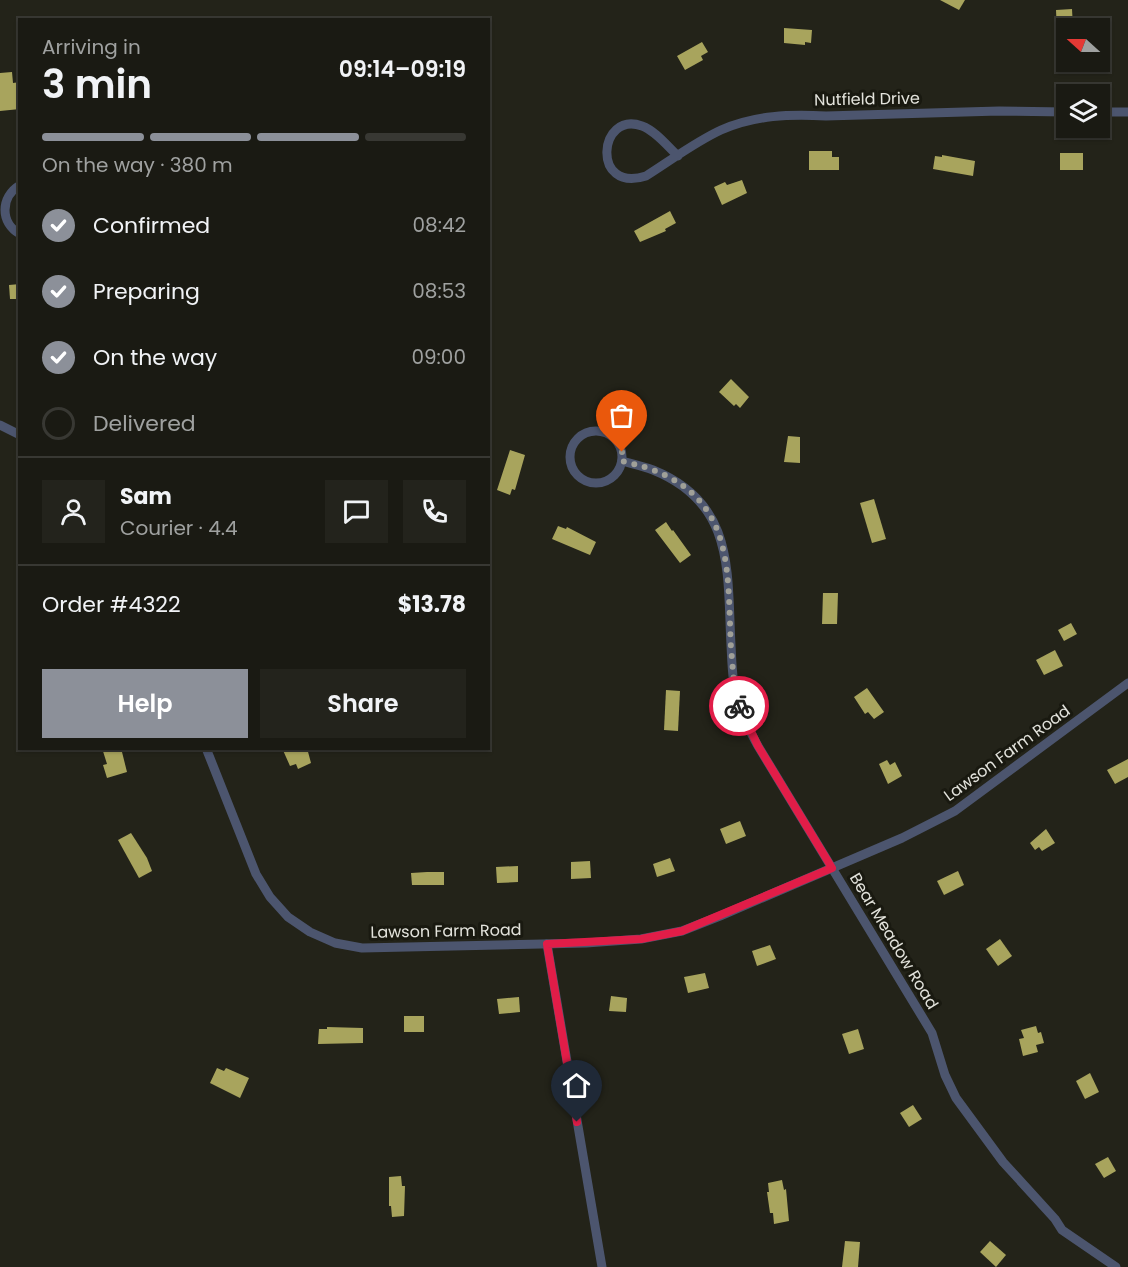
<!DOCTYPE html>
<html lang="en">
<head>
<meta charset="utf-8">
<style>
  :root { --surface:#1a1a13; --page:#23231c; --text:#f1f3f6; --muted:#9fa1a0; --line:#383833; --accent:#8c9099 }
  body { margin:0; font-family:Poppins,sans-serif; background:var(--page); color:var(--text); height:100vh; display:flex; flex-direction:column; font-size:22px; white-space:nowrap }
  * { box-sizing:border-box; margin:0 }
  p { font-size:20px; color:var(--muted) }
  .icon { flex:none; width:33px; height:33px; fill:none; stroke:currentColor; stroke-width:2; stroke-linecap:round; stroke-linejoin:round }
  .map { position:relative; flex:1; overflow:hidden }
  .panel { position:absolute; left:18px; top:18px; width:472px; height:732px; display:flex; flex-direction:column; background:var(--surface); border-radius:0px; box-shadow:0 2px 4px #0004,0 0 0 2px var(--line) }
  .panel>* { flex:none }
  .needle { width:39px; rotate:291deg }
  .fabs { position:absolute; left:1056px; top:18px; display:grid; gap:12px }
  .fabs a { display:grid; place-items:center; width:54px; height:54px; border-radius:0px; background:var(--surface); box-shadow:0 2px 4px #0004,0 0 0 2px var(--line); font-size:30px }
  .pin { position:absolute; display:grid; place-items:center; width:51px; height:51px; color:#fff; margin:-62px -26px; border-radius:50% 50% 50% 0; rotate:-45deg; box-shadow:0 0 6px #0007 }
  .pin .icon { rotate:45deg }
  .courier { position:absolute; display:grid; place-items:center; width:60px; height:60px; margin:-30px; border:4px solid #e11d48; border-radius:50%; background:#fff; color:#222; box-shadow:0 2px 8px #0007 }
  .summary em { font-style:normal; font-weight:600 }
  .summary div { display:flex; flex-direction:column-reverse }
  .summary { display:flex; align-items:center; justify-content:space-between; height:102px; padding:0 24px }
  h1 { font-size:39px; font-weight:600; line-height:45px }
  .bar { display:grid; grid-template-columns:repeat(4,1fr); gap:9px 6px; align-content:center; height:72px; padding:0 24px }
  .bar i { height:8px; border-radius:4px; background:var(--line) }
  .bar .current { background:var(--accent) }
  .bar p { grid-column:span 4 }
  .line { display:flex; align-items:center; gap:15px; padding:0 24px; border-top:2px solid var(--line) }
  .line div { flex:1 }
  .round { display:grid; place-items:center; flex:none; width:63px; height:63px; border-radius:0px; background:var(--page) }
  ol { padding:0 24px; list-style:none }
  li { display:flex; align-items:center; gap:18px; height:66px }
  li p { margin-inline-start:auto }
  li .icon { padding:6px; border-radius:50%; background:var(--accent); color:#fff; stroke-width:4 }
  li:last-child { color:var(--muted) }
  li i { width:33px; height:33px; border:3px solid var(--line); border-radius:50% }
  .cta { display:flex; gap:12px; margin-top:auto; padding:12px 24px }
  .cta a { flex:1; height:69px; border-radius:0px; background:var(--accent); color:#fff; font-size:24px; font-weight:600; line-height:69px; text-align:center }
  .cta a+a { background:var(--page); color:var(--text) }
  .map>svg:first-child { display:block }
  .building { fill:#a8a45d }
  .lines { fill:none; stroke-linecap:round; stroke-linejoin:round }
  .minor { stroke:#4c556e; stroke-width:9 }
  .done { stroke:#a0a098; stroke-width:6; stroke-dasharray:0 10.8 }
  .route { stroke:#e11d48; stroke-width:8 }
  .labels { text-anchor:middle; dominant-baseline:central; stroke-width:6; stroke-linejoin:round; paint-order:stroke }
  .street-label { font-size:16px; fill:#e3e3dc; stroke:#191910 }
</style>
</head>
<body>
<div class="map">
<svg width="1128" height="1267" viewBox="0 0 1128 1267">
  <rect width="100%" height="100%" fill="#232319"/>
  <g class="building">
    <polygon points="940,0 965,0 959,10"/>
    <polygon points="1072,9 1073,28 1066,28 1066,33 1057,33 1056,10"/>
    <polygon points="784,28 812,30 811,43 805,42 805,45 784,43"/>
    <polygon points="702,42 708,52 701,56 703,60 685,70 677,56"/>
    <polygon points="12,72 13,83 20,82 20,109 0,111 0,73"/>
    <polygon points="809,151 832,151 832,157 839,157 839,170 809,170"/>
    <rect x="1060" y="153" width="23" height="17"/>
    <polygon points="942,155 975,161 973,176 933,169 935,156 942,157"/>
    <polygon points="742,180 747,193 722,205 714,187 725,182 727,185"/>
    <polygon points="670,211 676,223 665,229 666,231 640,242 634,231"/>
    <polygon points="20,284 20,299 10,299 9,285"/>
    <polygon points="731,379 749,397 740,408 736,404 734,406 719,392"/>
    <polygon points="788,436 800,437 800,463 784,462"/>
    <polygon points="510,450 525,455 515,490 512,489 510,495 497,490"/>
    <polygon points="874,499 886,539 872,543 860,503"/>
    <polygon points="666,522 672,531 673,530 691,555 680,563 655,530"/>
    <polygon points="558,526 566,529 567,527 596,542 590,555 552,539"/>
    <polygon points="823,593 838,593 837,624 822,624"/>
    <polygon points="1071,623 1077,634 1064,641 1058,630"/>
    <polygon points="1055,650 1063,666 1044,675 1036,660"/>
    <polygon points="867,688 884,712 874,719 868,712 865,714 854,697"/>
    <polygon points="666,690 680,691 678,731 664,730"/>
    <polygon points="102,748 121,748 127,772 107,778 103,765 107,764"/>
    <polygon points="282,748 307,748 311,763 298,769 296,764 290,766"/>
    <polygon points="1128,759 1128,777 1115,784 1107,770"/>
    <polygon points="887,760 890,765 895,762 902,776 888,784 879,764"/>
    <polygon points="740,821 746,836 726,844 720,829"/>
    <polygon points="1046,829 1055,843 1042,851 1039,847 1035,850 1030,843"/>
    <polygon points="131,833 147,858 152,871 139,878 118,840"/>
    <polygon points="670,858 675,871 657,877 653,864"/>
    <polygon points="590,861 591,878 571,879 571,862"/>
    <polygon points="518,866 518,882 497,883 496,867"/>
    <polygon points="958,871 964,885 944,895 937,881"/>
    <polygon points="427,872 444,872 444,885 412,885 411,873"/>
    <polygon points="1000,939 1012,956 998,966 986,949"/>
    <polygon points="770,945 776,959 757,966 752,951"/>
    <polygon points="705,973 709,988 688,993 684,977"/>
    <polygon points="611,996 627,998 626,1012 609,1011"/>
    <polygon points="519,997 520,1012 499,1014 497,999"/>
    <rect x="404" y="1016" width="20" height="16"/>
    <polygon points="1036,1026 1038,1033 1041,1032 1044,1043 1036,1045 1038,1052 1023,1056 1019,1039 1024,1038 1021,1030"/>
    <polygon points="327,1027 363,1028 363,1043 318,1044 319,1029 327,1029"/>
    <polygon points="858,1029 864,1049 849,1054 842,1034"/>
    <polygon points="217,1068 224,1071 226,1068 249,1078 240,1098 210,1083"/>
    <polygon points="1090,1073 1099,1092 1085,1099 1076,1081"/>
    <polygon points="913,1105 922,1119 909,1127 900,1113"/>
    <polygon points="1108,1157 1116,1171 1104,1178 1095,1164"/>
    <polygon points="401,1176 402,1186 405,1186 404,1216 392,1217 391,1206 389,1206 389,1177"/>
    <polygon points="782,1180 784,1190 786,1189 789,1221 774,1224 773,1213 770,1213 767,1192 769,1192 768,1183"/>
    <polygon points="845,1241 860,1242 858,1267 842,1267"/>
    <polygon points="990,1241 1006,1255 996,1267 980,1252"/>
  </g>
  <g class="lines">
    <g class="minor">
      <polyline points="1100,112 1128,112"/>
      <path d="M 678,156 C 668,147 656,131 642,126 C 598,110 591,194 646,176 C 670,161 695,142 721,130 C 755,115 790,114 826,116 L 999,111 L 1066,112"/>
      <path d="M 20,185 C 0,197 0,223 20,234"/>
      <polyline points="0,425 20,435"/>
      <circle cx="596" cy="457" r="26"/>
      <path d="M 622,461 C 633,464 643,466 653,470 C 735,503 727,571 731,645 C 732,663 732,682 737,700 C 741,716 750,731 758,746 L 932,1033 L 945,1075 L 956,1098 L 1003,1162 L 1055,1219 L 1062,1230 L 1116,1267"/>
      <polyline points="206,748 256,874 270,897 288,917 310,932 335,943 362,948 586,943 641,939 682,931 720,916 902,838 955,811 1128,683"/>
      <polyline points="547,944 602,1267"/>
    </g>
  </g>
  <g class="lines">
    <path class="done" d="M 622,452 L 622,461 C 633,464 643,466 653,470 C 736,502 727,574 731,648 C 733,668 733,687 739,706"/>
    <polyline class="route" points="577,1122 547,944 641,939 682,931 832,868 758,746 739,706"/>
  </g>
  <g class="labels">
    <g class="street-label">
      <text transform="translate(867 99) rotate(-1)">Nutfield Drive</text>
      <text transform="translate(1007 753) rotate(-36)">Lawson Farm Road</text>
      <text transform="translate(446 931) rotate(-1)">Lawson Farm Road</text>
      <text transform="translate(894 941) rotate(59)">Bear Meadow Road</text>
    </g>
  </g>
</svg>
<div class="fabs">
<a><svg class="needle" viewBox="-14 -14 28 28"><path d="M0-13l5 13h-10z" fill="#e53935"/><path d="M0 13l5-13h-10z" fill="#9fa1a0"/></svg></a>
<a><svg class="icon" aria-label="layers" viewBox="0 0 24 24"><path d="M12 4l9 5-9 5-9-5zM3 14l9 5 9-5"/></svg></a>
</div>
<div class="pin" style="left:622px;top:452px;background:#ea580c"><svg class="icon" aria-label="bag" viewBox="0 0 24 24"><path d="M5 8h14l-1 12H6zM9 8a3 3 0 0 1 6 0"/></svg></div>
<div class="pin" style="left:577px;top:1122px;background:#1f2937"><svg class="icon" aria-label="home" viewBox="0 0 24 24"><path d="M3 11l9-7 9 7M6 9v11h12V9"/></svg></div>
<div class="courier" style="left:739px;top:706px"><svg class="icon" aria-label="bike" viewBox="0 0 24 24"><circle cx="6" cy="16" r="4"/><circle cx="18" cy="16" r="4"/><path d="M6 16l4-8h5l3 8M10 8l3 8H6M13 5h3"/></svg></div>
<section class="panel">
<div class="summary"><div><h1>3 min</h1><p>Arriving in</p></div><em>09:14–09:19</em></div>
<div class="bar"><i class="current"></i><i class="current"></i><i class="current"></i><i></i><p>On the way · 380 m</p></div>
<ol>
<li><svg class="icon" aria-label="check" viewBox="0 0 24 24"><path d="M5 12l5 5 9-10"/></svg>Confirmed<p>08:42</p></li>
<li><svg class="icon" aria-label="check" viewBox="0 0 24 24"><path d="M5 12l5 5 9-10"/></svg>Preparing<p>08:53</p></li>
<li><svg class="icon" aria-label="check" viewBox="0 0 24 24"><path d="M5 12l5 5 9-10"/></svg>On the way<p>09:00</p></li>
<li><i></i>Delivered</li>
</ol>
<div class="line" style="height:108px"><a class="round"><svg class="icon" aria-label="person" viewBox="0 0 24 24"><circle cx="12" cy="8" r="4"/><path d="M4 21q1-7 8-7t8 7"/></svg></a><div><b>Sam</b><p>Courier · 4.4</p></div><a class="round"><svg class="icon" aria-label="chat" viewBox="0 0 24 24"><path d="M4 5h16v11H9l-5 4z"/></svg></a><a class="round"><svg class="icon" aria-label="phone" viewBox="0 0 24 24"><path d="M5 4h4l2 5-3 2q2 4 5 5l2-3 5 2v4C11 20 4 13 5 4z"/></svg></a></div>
<div class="line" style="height:78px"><div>Order #4322</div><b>$13.78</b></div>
<div class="cta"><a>Help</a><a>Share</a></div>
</section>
</div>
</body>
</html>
